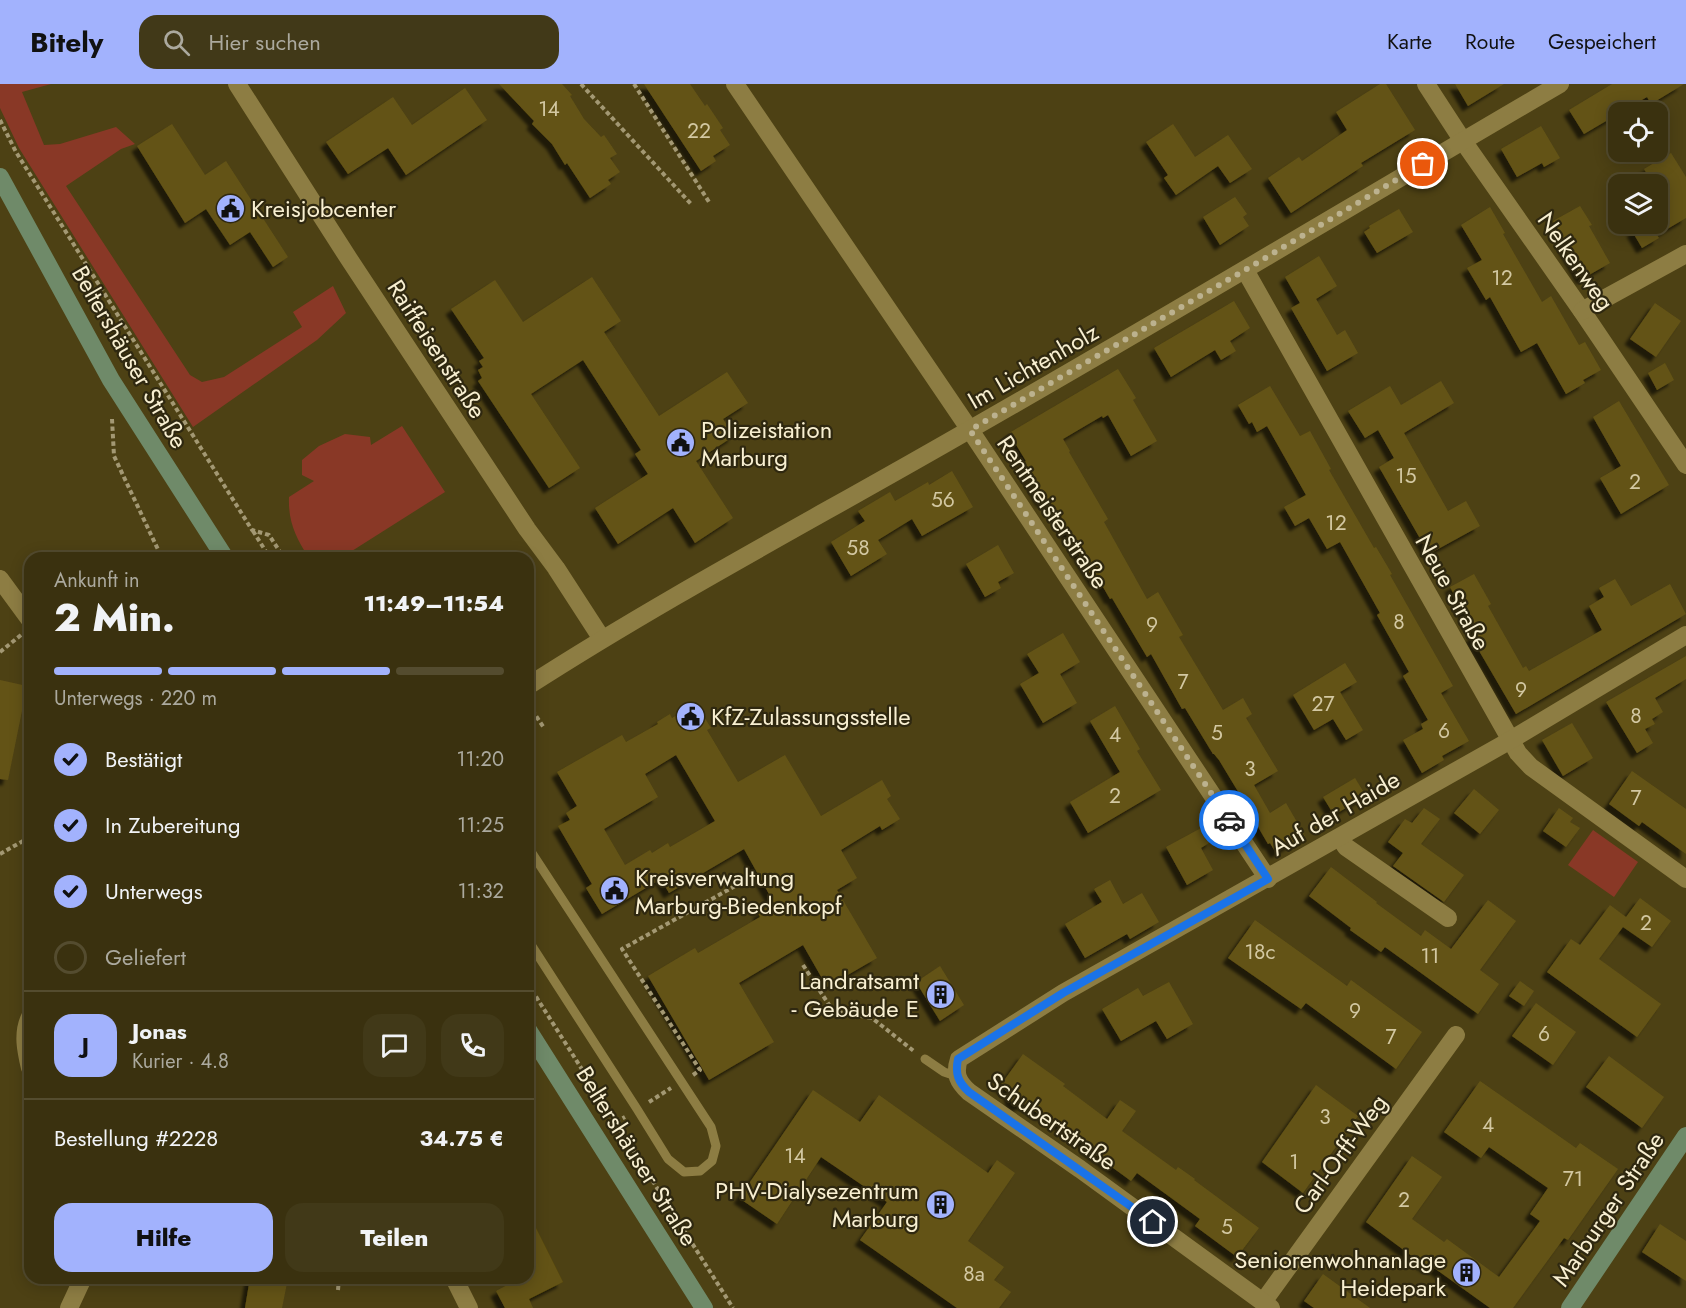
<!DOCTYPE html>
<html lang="de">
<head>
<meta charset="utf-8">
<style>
  :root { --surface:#3a310f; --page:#413918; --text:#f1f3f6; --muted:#aba99e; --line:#544c2f; --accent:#a2b2fd }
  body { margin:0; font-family:Jost,sans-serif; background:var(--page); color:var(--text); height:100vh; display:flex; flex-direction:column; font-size:22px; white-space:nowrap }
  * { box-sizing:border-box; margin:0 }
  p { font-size:20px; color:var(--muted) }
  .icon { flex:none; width:33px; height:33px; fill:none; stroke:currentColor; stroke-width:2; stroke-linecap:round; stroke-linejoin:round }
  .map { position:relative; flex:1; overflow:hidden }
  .side { position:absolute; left:24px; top:468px; width:510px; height:732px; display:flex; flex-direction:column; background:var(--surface); border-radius:18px; box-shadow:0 3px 15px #0003,0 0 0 2px var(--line) }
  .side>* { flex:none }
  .buttons { position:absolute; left:1608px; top:18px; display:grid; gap:12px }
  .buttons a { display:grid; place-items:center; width:60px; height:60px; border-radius:12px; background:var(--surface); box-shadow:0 3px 15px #0003,0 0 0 2px var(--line); font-size:30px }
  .pin { position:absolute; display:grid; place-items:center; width:51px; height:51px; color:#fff; margin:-26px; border:3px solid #fff; border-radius:50%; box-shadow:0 2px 6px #0007 }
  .courier { position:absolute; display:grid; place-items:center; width:60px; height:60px; margin:-30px; border:4px solid #1a73e8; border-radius:50%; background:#fff; color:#222; box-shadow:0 2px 8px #0007 }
  .headline em { font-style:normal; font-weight:800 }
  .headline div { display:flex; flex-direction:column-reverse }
  .headline { display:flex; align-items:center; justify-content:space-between; height:102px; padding:0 30px }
  h1 { font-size:39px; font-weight:800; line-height:45px }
  .bar { display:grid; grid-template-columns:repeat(4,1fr); gap:9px 6px; align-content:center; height:72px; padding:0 30px }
  .bar i { height:8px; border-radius:4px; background:var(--line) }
  .bar .current { background:var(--accent) }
  .bar p { grid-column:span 4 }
  .line { display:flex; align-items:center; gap:15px; padding:0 30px; border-top:2px solid var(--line) }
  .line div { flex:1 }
  .round { display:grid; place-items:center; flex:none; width:63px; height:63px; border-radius:18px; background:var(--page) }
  ol { padding:0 30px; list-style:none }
  li { display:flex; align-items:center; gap:18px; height:66px }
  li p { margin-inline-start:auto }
  li .icon { padding:6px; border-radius:50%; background:var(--accent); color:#111; stroke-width:4 }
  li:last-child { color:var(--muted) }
  li i { width:33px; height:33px; border:3px solid var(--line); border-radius:50% }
  .action { display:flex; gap:12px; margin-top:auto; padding:12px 30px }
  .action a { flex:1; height:69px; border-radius:18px; background:var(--accent); color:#111; font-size:24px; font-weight:800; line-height:69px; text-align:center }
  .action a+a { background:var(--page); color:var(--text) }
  header { display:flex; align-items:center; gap:36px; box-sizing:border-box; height:84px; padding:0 30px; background:var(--accent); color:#111 }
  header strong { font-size:28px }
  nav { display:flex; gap:33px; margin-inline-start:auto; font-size:21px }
  .search { width:420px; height:54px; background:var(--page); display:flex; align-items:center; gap:15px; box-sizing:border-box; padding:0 21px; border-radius:18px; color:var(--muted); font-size:22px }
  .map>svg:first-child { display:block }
  .green { fill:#893826 }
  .building { fill:#635316; fill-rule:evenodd; filter:url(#shadow) }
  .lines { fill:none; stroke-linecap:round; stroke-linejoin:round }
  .path { stroke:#a39873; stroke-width:4; stroke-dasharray:4.5 3; stroke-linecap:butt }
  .lane { stroke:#8d7d43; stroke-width:9 }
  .street { stroke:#8d7d43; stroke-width:18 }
  .secondary { stroke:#6f8a69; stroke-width:18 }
  .done { stroke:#bcb28f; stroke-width:6; stroke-dasharray:0 10.8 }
  .route { stroke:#1a73e8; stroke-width:8 }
  .labels { text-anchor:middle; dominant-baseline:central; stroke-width:4.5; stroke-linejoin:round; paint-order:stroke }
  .number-label { font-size:21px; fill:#d3c8a2 }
  .poi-label { font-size:24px; fill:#f8efd1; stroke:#2f2810; text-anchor:start }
  .street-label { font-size:24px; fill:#f8efd1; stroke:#2f2810 }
</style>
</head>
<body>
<header>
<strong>Bitely</strong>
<div class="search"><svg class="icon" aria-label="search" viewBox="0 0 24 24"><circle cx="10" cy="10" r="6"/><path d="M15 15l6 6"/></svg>Hier suchen</div>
<nav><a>Karte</a><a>Route</a><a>Gespeichert</a></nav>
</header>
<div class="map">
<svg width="1686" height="1224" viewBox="0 0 1686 1224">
  <defs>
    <filter id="shadow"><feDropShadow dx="-5.5" dy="5.5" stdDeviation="1.5" flood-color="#0009"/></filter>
  </defs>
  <rect width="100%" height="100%" fill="#4d4114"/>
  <g class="green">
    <polygon points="0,0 51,0 22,8 44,61 60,60 116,43 135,60 121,65 66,102 190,291 202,298 224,293 302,243 293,228 333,202 346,229 317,256 193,343 19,64 0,24"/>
    <path d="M 402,342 L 445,408 L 344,472 L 344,474 L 309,474 C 296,454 288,438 289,413 L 314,397 L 302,391 L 302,376 L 319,362 L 345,350 L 370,353 L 371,361 Z"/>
    <polygon points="1593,746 1638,778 1614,813 1568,781"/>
  </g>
  <g class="building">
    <polygon points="499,0 562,0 572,11 570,12 584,35 601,53 604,51 617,70 610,74 620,88 608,96 611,100 590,114 567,79 565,81 552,60 532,40 534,37"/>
    <polygon points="644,0 690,0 705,22 707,20 723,44 720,46 730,61 713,72 716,77 701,87"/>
    <polygon points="1380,0 1386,0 1415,46 1361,79 1363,82 1291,129 1268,94 1299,73 1302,77 1347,46 1336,28"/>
    <polygon points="1455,0 1504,0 1468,22"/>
    <polygon points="1612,0 1684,0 1651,20 1647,13 1621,28 1618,28 1618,30 1584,50 1569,26"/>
    <polygon points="465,4 487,36 406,91 388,64 348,90 326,58 393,13 412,41"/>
    <polygon points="172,40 205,91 226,77 288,173 273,183 250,148 230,161 206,125 185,139 137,62"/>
    <polygon points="1173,40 1195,73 1228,51 1252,85 1230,99 1218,82 1176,111 1164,94 1168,91 1146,58"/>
    <polygon points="1541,42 1560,74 1544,83 1542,79 1517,93 1501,65"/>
    <polygon points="1671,69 1686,93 1686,134 1657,151 1659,154 1642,164 1632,147 1644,140 1658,140 1658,100 1653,100 1644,85"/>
    <polygon points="1235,113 1247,130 1243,133 1249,142 1220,161 1203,133"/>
    <polygon points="1580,122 1592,141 1589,142 1610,179 1582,195 1561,158 1564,156 1553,137"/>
    <polygon points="1490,123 1505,149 1503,150 1542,218 1551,212 1579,261 1585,258 1601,286 1583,296 1585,299 1566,310 1537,259 1521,268 1490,213 1486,216 1467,184 1482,176 1461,141"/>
    <polygon points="1399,125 1413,148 1377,169 1364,148 1370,144 1369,142"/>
    <polygon points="1319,172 1337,202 1316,215 1337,251 1345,246 1358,269 1327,287 1291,224 1300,219 1285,193"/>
    <polygon points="592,193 621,237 604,248 659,332 727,288 748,319 723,335 734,352 696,377 733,434 695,459 673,424 618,460 595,424 648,390 635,370 641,366 583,276 531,310 580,384 549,404 478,297 482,294 478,286 483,283 479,277 484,274 451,225 495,196 523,238"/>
    <polygon points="1234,217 1250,244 1230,257 1236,267 1221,276 1215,266 1171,293 1154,264"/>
    <polygon points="1655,219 1681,237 1656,273 1630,255"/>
    <polygon points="1665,279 1674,296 1657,306 1648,289"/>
    <polygon points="1118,285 1136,314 1133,316 1157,357 1131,372 1108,331 1103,334 1102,332 1063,355 1070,367 1069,368 1108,435 1104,438 1147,515 1158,508 1183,551 1179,553 1223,626 1243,614 1252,630 1246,634 1278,687 1254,701 1270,729 1286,719 1305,752 1276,769 1270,759 1268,760 1254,736 1250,738 1238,717 1242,714 1219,676 1214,670 1213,670 1185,624 1182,625 1151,570 1147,573 1112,514 1110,515 1099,496 1095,498 1047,415 1042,418 1021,380 1026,377 1009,349"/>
    <polygon points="1441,297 1454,319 1404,349 1448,427 1466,417 1480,442 1429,470 1379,383 1394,374 1378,346 1365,354 1348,327 1390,302 1401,321"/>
    <polygon points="1270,302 1300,352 1310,347 1331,385 1329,386 1374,464 1376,463 1392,490 1390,491 1453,602 1441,609 1469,657 1442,672 1444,676 1422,689 1403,656 1423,645 1421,640 1428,636 1403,592 1409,588 1377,531 1380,529 1340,458 1327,465 1309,434 1295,442 1284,423 1306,411 1267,342 1257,348 1252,338 1249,340 1238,321"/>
    <polygon points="1619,317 1669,401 1621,430 1600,394 1621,382 1593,333"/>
    <polygon points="952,387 973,423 922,452 912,435 878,456 887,470 851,492 831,458 865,437 858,427 890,408 895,417 928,398 929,401"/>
    <polygon points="998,461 1014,489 998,498 1001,504 985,513 966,480"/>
    <polygon points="1474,490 1491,520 1488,522 1523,584 1526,582 1529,587 1602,546 1589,522 1604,513 1599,504 1615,495 1631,522 1670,500 1686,530 1516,630 1471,553 1475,550 1450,503"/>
    <polygon points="1063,549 1080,578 1060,590 1077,619 1043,639 1020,600 1039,589 1027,570"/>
    <polygon points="1686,572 1686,595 1655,614 1663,628 1652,635 1655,640 1645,645 1653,659 1637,669 1606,618"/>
    <polygon points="1345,579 1357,598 1340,608 1363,646 1346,656 1333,635 1314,646 1293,611"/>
    <polygon points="0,596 27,602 8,696 0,695"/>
    <path d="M 696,620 L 711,644 L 707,646 L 738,698 L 785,671 L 821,732 L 882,696 L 891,712 L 887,715 L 900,735 L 882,746 L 880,742 L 841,766 L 857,794 L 837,806 L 877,874 L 827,903 L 803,861 L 739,899 L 774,958 L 709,996 L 648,892 L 695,864 L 698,869 L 760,833 L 758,829 L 774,819 L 744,765 L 669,809 L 661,795 L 602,830 L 586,804 L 592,800 L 558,742 L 570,736 L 566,729 L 577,722 L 557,688 L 622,651 L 626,658 L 658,640 L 657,638 L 670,630 L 672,634 ZM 676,671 L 715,737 L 670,763 L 668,759 L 652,769 L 650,766 L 625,781 L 604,745 L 658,713 L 645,690 Z"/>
    <polygon points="1115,622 1140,665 1137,667 1161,706 1088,749 1070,718 1120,688 1090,637"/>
    <polygon points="1572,639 1593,674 1563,692 1542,656"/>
    <polygon points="1632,687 1686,725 1686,770 1642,738 1639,742 1609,720"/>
    <polygon points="1355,694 1366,712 1334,731 1323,713"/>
    <polygon points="1474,705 1499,726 1480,750 1454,729"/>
    <polygon points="1424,724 1440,735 1421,760 1464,791 1444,818 1393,782 1403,769 1388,758 1405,735 1412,739"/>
    <polygon points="1559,724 1573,734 1570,738 1580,744 1566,763 1543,747"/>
    <polygon points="1203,743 1212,757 1201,764 1213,786 1187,801 1166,763"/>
    <polygon points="1331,783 1377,818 1376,819 1421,852 1425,846 1451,865 1488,816 1516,837 1480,886 1499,900 1478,930 1385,863 1381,868 1350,846 1351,844 1309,812"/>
    <polygon points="1110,796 1123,820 1142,809 1159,838 1130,855 1127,850 1085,874 1065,840 1102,818 1094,805"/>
    <polygon points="1640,814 1671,837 1652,863 1623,843 1599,875 1661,920 1637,953 1547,888 1571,855 1580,861 1610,821 1626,833"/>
    <polygon points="1255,836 1347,902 1351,896 1422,948 1396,985 1306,919 1301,925 1228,874"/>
    <polygon points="940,882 964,921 940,937 916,898"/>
    <polygon points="1520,897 1534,907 1524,922 1509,912"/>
    <polygon points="1169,898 1193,940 1167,955 1156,937 1121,957 1102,925 1138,904 1143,912"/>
    <polygon points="1536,919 1576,948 1553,981 1512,952"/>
    <polygon points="1023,970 1065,1000 1063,1002 1107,1035 1120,1016 1136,1027 1122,1047 1176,1086 1178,1083 1195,1095 1194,1096 1259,1144 1237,1173 1195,1142 1200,1135 1137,1089 1131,1097 1086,1064 1088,1061 1044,1029 1042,1032 1024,1020 1017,1022 1011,1017 1009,1009 1000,1002"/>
    <polygon points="1609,972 1664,1013 1642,1044 1586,1003"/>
    <polygon points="1480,997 1576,1064 1580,1059 1618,1085 1568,1156 1564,1154 1513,1224 1490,1224 1430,1181 1428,1184 1366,1138 1412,1072 1442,1093 1412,1135 1444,1158 1447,1155 1499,1193 1540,1137 1530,1130 1548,1104 1489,1063 1481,1074 1444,1048"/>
    <polygon points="1316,1001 1358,1032 1303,1109 1262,1078"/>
    <polygon points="813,1006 860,1038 879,1011 988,1089 997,1076 1015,1089 968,1157 1004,1183 994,1196 1011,1208 999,1224 957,1224 860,1156 887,1118 821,1073 777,1140 739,1114"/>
    <polygon points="528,1128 563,1198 529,1215 533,1224 505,1224 496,1207 513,1198 511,1194 528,1194"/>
    <polygon points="1660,1140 1686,1157 1686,1197 1642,1168"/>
    <polygon points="1323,1190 1370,1224 1314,1224 1304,1217"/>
    <polygon points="250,1194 288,1194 282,1224 245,1224"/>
  </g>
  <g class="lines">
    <g class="path">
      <polyline points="581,0 691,120"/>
      <polyline points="634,0 709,118"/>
      <polyline points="0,36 16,68 252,446 269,451 284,474"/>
      <polyline points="112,335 114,372 162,474"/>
      <polyline points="253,447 270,474"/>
      <polyline points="0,568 21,551"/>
      <polyline points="528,620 544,644"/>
      <polyline points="0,770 30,753"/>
      <polyline points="803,881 833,927 872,934 915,968"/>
      <polyline points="528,900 733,1224"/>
      <polyline points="693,991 700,986 622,865 744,797 760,791"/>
      <polyline points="649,1018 671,1004"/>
      <polyline points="616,1038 625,1033"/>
      <polyline points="338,1206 339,1194"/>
    </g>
    <g class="lane">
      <polyline points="528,763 711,1043 716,1062 712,1077 700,1087 684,1088 668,1075 637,1025 528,856"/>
      <polyline points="925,975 944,988 956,992"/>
    </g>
    <g class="street">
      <polyline points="237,0 349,175 527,445 556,484 602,555"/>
      <polyline points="735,0 970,346 1268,795"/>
      <polyline points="1426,0 1463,57 1582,227 1686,381"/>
      <polyline points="1245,186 1518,669 1531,683 1686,795"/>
      <polyline points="1582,227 1686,170"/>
      <polyline points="0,495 30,536"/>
      <path d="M 528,602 C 671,510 822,431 969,346 C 1167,233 1363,115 1560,0"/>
      <polyline points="1340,754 1346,763 1448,834"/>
      <path d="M 30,933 C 22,949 26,967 30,984"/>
      <polyline points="454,1194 469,1224"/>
      <polyline points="1263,1218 1456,951"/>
      <polyline points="69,1224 83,1194"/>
      <path d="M 1271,1224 L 1080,1085 L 969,1008 C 958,998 954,990 959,975 L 1063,909 L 1509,657 L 1686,551"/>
    </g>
    <g class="secondary">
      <polyline points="0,93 111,296 225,474"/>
      <polyline points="528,946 704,1224"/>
      <polyline points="1570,1224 1686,1052"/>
    </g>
  </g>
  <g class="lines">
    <polyline class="done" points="1229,736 970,346 1245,186 1423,80"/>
    <path class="route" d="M 1153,1138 L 969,1008 C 958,998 955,990 958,975 L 1063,909 L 1268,795 L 1229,736"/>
  </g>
  <defs>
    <symbol id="civic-disc" viewBox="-11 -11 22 22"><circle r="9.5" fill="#a2b2fd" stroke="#2f2810"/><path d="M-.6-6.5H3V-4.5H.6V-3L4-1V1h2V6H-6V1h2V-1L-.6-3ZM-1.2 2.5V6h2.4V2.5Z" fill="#111"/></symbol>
    <symbol id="building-disc" viewBox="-11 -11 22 22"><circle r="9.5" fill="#a2b2fd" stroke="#2f2810"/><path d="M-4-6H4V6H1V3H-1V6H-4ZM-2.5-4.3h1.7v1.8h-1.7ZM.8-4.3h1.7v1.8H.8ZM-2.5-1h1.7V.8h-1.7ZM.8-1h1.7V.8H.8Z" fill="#111"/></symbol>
  </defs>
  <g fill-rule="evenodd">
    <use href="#civic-disc" x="214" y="108" width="33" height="33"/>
    <use href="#civic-disc" x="664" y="342" width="33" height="33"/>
    <use href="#civic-disc" x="674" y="616" width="33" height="33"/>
    <use href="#civic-disc" x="598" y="790" width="33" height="33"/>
    <use href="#building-disc" x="924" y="894" width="33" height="33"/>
    <use href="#building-disc" x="924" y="1104" width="33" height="33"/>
    <use href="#building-disc" x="1450" y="1172" width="33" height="33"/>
  </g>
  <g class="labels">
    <g class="number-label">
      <text x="549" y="25">14</text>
      <text x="699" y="47">22</text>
      <text x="1502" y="194">12</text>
      <text x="1406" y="392">15</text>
      <text x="1635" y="398">2</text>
      <text x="943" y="416">56</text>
      <text x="1336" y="439">12</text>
      <text x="858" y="464">58</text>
      <text x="1399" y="538">8</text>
      <text x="1152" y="541">9</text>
      <text x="1183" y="598">7</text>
      <text x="1521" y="606">9</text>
      <text x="1323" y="620">27</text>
      <text x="1636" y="632">8</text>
      <text x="1444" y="647">6</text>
      <text x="1217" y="649">5</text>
      <text x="1115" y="651">4</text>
      <text x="1250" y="685">3</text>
      <text x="1115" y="712">2</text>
      <text x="1636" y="714">7</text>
      <text x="1646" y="839">2</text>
      <text x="1260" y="868">18c</text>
      <text x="1430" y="872">11</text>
      <text x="1355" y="927">9</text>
      <text x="1544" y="950">6</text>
      <text x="1391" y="953">7</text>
      <text x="1325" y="1033">3</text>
      <text x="1488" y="1041">4</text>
      <text x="795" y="1072">14</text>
      <text x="1294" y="1078">1</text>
      <text x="1573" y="1095">71</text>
      <text x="1404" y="1116">2</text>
      <text x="1227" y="1143">5</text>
      <text x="974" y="1190">8a</text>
    </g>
    <g class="poi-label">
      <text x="251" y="124">Kreisjobcenter</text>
      <text x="701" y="345">Polizeistation<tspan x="701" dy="28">Marburg</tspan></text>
      <text x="711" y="632">KfZ-Zulassungsstelle</text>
      <text x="635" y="793">Kreisverwaltung<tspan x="635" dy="28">Marburg-Biedenkopf</tspan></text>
      <text x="919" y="896" text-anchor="end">Landratsamt<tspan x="919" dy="28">- Gebäude E</tspan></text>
      <text x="919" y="1106" text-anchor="end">PHV-Dialysezentrum<tspan x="919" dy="28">Marburg</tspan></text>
      <text x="1446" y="1175" text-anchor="end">Seniorenwohnanlage<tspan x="1446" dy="28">Heidepark</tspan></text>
    </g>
    <g class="street-label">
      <text transform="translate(1576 177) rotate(55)">Nelkenweg</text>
      <text transform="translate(437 265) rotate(57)">Raiffeisenstraße</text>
      <text transform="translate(130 273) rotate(60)">Beltershäuser Straße</text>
      <text transform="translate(1033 282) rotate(-30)">Im Lichtenholz</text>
      <text transform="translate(1053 428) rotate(56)">Rentmeisterstraße</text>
      <text transform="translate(1453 508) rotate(61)">Neue Straße</text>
      <text transform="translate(1335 729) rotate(-30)">Auf der Haide</text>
      <text transform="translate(1052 1037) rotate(35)">Schubertstraße</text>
      <text transform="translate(1340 1070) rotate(-54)">Carl-Orff-Weg</text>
      <text transform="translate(637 1072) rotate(58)">Beltershäuser Straße</text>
      <text transform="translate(1608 1125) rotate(-56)">Marburger Straße</text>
    </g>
  </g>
</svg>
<div class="buttons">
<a><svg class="icon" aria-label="locate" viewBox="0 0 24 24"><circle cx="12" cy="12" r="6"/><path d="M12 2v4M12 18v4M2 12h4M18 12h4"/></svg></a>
<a><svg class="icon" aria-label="layers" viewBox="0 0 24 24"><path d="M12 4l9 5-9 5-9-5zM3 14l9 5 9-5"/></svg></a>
</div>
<div class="pin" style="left:1423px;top:80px;background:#ea580c"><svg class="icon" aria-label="bag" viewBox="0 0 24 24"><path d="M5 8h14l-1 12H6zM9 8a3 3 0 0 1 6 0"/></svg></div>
<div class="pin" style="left:1153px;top:1138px;background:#1f2937"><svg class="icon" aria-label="home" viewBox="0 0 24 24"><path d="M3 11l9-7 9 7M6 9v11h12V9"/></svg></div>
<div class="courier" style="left:1229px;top:736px"><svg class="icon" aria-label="car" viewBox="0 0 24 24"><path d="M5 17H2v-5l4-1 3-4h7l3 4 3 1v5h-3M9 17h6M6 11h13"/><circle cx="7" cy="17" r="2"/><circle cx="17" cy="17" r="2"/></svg></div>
<section class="side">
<div class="headline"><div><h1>2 Min.</h1><p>Ankunft in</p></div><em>11:49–11:54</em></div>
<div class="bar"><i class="current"></i><i class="current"></i><i class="current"></i><i></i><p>Unterwegs · 220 m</p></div>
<ol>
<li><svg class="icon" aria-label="check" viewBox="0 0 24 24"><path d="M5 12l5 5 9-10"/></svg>Bestätigt<p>11:20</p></li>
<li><svg class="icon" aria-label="check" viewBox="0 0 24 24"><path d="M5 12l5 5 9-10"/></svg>In Zubereitung<p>11:25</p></li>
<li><svg class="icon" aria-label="check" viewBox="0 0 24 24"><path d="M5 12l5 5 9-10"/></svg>Unterwegs<p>11:32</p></li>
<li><i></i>Geliefert</li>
</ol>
<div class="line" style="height:108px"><b class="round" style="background:var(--accent);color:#111">J</b><div><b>Jonas</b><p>Kurier · 4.8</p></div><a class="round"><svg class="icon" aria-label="chat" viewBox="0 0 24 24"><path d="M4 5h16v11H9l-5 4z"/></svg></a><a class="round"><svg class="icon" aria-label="phone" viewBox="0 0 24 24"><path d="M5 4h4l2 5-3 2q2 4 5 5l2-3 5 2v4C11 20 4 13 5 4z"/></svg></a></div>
<div class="line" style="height:78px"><div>Bestellung #2228</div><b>34.75 €</b></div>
<div class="action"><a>Hilfe</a><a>Teilen</a></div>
</section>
</div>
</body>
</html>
